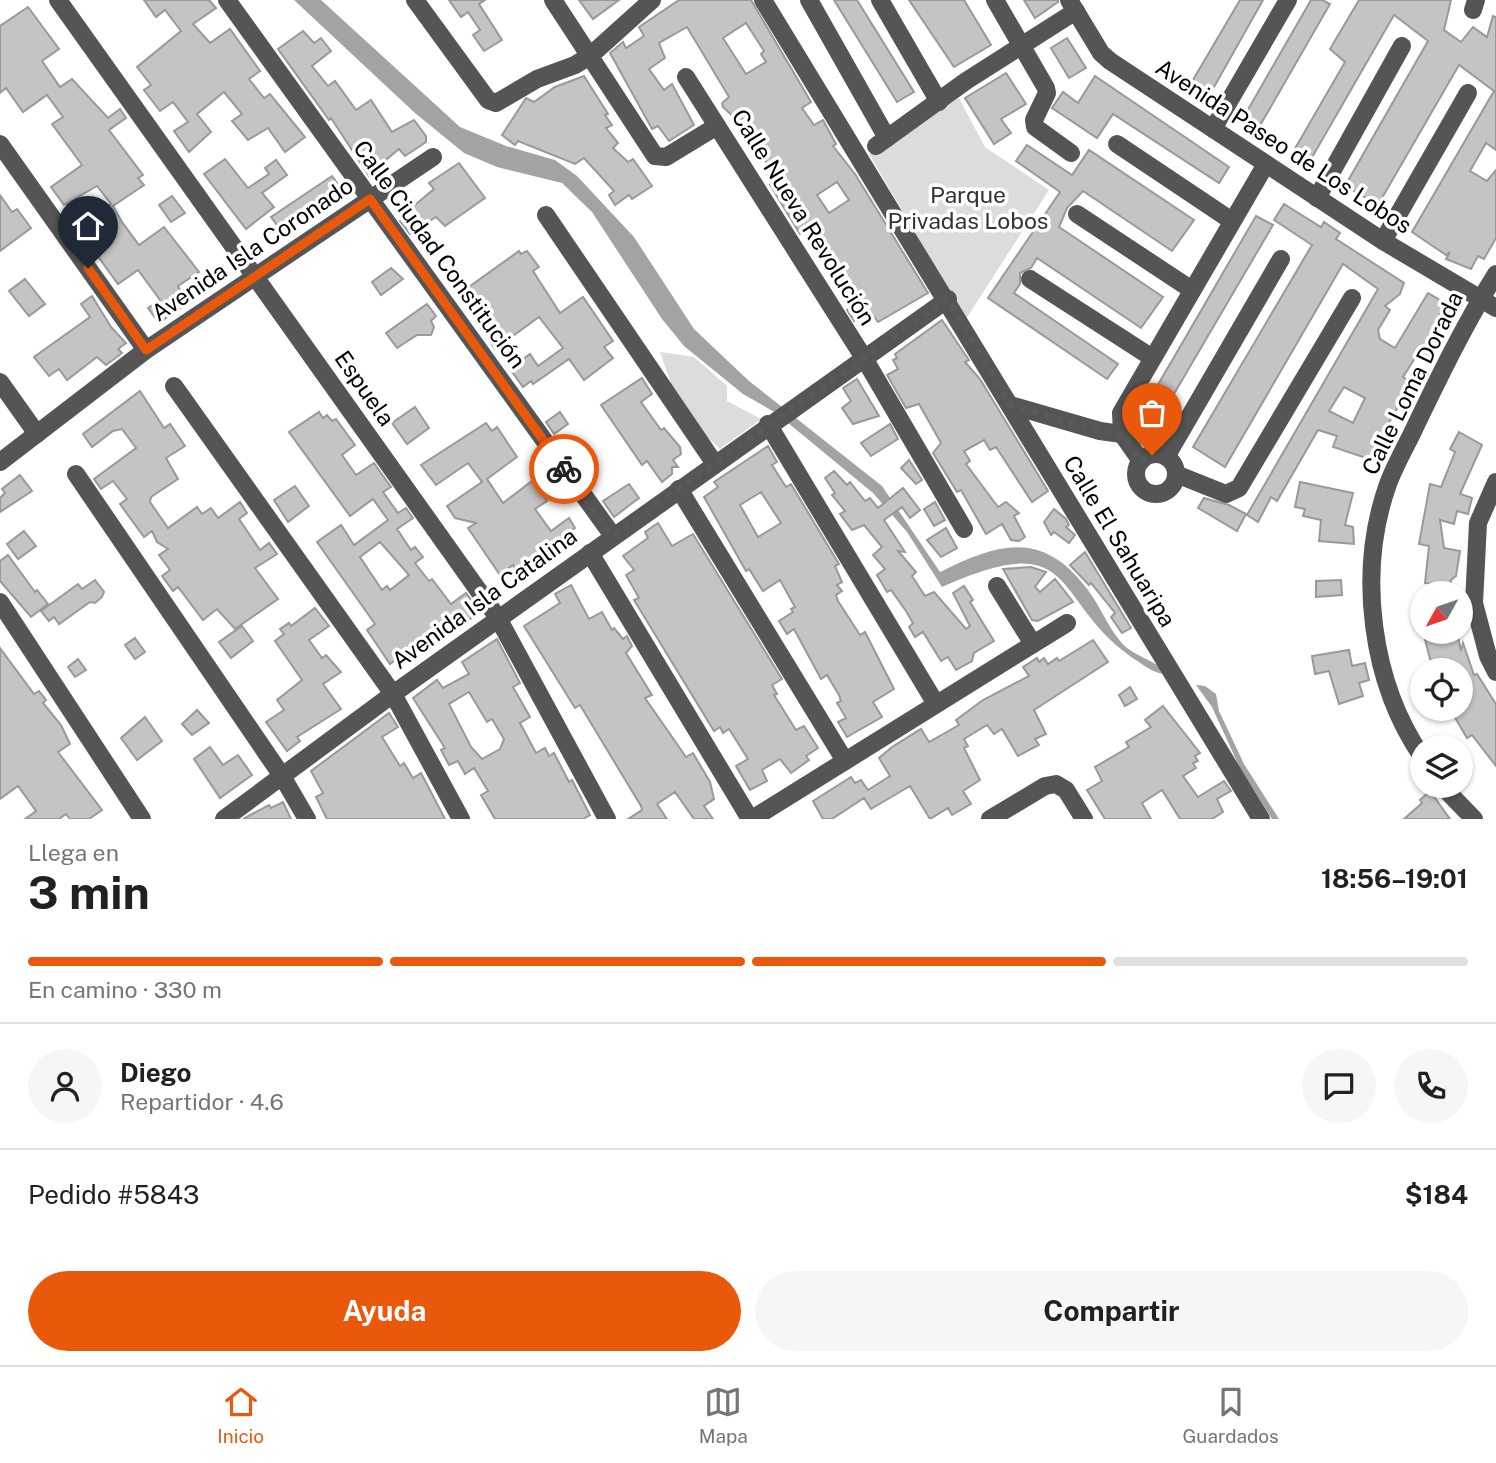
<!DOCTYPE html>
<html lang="es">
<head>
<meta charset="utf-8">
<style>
  :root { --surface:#fff; --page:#f6f6f6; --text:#202124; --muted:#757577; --line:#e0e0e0; --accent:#ea580c }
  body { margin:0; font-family:"Public Sans",sans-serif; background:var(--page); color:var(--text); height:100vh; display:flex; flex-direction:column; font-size:26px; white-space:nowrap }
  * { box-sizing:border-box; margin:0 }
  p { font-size:23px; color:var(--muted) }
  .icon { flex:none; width:38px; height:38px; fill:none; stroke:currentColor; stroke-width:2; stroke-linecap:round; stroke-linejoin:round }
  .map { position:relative; height:819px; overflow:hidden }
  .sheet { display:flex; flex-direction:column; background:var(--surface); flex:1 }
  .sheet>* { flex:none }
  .needle { width:46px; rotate:230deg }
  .buttons { position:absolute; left:1410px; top:581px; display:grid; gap:14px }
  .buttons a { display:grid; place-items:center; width:63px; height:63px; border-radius:50%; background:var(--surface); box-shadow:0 2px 5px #0004; font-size:35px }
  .pin { position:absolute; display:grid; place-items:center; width:60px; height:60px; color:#fff; margin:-72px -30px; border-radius:50% 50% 50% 0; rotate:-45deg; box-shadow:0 0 7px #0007 }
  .pin .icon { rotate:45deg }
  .courier { position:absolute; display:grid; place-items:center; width:70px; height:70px; margin:-35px; border:5px solid #ea580c; border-radius:50%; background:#fff; color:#222; box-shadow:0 2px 9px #0007 }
  .summary em { font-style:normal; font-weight:700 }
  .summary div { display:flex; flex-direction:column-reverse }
  .summary { display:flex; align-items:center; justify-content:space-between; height:119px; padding:0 28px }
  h1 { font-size:46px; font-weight:700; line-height:52px }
  .bar { display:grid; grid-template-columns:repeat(4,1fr); gap:10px 7px; align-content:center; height:84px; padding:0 28px }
  .bar i { height:9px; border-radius:5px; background:var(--line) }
  .bar .active { background:var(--accent) }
  .bar p { grid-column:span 4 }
  .line { display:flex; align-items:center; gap:18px; padding:0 28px; border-top:2px solid var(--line) }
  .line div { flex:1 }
  .round { display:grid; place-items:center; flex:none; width:74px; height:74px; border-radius:37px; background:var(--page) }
  .button { display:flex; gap:14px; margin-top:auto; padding:14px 28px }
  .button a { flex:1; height:80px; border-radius:42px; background:var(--accent); color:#fff; font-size:28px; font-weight:700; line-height:80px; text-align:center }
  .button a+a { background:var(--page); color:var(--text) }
  .tab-bar { display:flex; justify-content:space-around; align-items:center; height:98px; border-top:2px solid var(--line); background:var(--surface); font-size:19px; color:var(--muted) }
  .tab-bar a { display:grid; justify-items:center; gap:4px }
  .tab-bar .active { color:var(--accent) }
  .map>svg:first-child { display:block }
  .green { fill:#dcdcdc }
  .water { fill:#a3a3a3 }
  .building { fill:#c4c4c4; stroke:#999; stroke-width:2; fill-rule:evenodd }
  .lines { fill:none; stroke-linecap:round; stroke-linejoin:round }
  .minor { stroke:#555; stroke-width:18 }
  .done { stroke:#595959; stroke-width:7; stroke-dasharray:0 12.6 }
  .route { stroke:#ea580c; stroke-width:9 }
  .labels { text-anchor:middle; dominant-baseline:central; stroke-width:7; stroke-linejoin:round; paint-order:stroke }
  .street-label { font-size:23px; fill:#000; stroke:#fff }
  .park-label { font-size:23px; fill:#333; stroke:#fff }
</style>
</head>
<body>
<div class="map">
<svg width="1496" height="819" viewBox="0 0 1496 819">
  <rect width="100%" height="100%" fill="#fff"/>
  <g class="green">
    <polygon points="959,98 985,147 1049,190 966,319 869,154"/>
    <polygon points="660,352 694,357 727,386 727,401 761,419 720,449 681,412"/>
  </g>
  <g class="water">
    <path d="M 294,0 L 321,0 L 460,127 L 506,146 L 555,160 L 577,176 L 634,237 L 694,329 L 749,381 L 882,486 L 940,572 C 1000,542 1043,530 1088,590 C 1100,606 1107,625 1120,641 C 1133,657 1155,659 1168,674 C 1158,675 1147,668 1139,662 C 1048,604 1084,523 942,587 L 907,532 L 873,493 L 776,413 L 743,394 L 684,346 L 662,319 L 592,212 L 562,183 L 497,167 L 464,153 L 415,113 Z"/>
    <polygon points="1196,685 1205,686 1216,694 1219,711 1244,764 1279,819 1272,819 1239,766 1212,707"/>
  </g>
  <g class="building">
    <polygon points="144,0 209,0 216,8 193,24 210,43 230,29 260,71 249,79 264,98 270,94 305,137 285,152 268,128 248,140 232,121 242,114 224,92 197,114 211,132 189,152 174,131 188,122 173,102 160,111 144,90 151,85 137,67 181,31 165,10 156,17"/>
    <polygon points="449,0 485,0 479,4 502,40 484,51 473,35 480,30 468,12 461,17"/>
    <polygon points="579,0 619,0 593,19"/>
    <path d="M 679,0 L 751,0 L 811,102 L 802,108 L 814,125 L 823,120 L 836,144 L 833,146 L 855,174 L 928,293 L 878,322 L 872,314 L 867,317 L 865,313 L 854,321 L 847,310 L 851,307 L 825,266 L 819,249 L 805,231 L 800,234 L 770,185 L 772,184 L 767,176 L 772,172 L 764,158 L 740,123 L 723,107 L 722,103 L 729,97 L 687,27 L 659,43 L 665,58 L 649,69 L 664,90 L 672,84 L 694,125 L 669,141 L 658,126 L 652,129 L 610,53 L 623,42 L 626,48 L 644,36 L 639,27 ZM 746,23 L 764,51 L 761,54 L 766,62 L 746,74 L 723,38 ZM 837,182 L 849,200 L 829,213 L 817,195 Z"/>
    <polygon points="834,0 857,0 914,92 897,102"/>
    <polygon points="909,0 964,0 991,45 954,67"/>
    <polygon points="1024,0 1058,0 1058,2 1035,18"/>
    <polygon points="1240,0 1263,0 1209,96 1190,85"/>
    <polygon points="1311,0 1322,0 1330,4 1258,129 1242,120"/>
    <polygon points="1359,0 1451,0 1444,30 1461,42 1473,27 1487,37 1493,16 1496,17 1496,150 1486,143 1470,171 1487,181 1496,170 1496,238 1484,259 1478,256 1471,269 1446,259 1450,252 1446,255 1412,232 1494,91 1459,65 1378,205 1345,186 1428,41 1394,15 1310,161 1293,152 1345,62 1330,49"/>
    <polygon points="28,7 59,49 42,61 60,87 72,79 108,118 120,109 126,118 109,130 143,175 138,178 144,185 113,206 122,222 139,245 164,227 199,272 178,286 187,303 159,323 148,308 160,300 138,270 118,284 94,251 98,248 86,232 90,229 86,222 111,204 97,186 64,205 51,187 82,165 52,124 63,117 47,95 23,112 6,88 0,93 0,26"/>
    <polygon points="303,31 314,43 321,38 331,51 312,66 328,86 335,81 356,110 371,100 392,132 414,120 426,136 426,142 405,156 399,149 380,165 383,169 369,176 331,118 329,120 278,49"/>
    <polygon points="1067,38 1086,68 1069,78 1051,48"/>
    <polygon points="1006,73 1026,104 1001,119 1011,133 994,144 965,98"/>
    <polygon points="584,76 608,114 605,115 612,125 606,128 618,143 613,148 628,162 633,159 652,186 632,199 629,195 615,205 609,195 614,191 584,158 575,164 518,141 515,145 502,135 526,98 534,102 555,87"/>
    <polygon points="1095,76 1229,167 1219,183 1113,114 1097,138 1052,108 1063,92 1078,103"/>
    <polygon points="1027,145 1072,175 1089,150 1194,220 1172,251 1083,191 1067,208 1059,227 1163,297 1141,328 1037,258 1031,268 1020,273 1020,284 1014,293 1118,364 1107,379 988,298 1060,192 1016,161"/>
    <polygon points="225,159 248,188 269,174 265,168 276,160 287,175 262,193 274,207 246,229 204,174"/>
    <polygon points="459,163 485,198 445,226 436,217 410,234 400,221 404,219 398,210 414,200 416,204 434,189 429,183"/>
    <polygon points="332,176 347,197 326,212 317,200 280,229 271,217"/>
    <polygon points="0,195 12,212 17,209 31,228 0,251"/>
    <polygon points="172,196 185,213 171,222 159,205"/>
    <path d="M 1284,204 L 1321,227 L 1324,222 L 1340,233 L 1336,239 L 1404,283 L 1400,294 L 1385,306 L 1390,310 L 1378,330 L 1380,339 L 1395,348 L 1428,293 L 1445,303 L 1438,319 L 1447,324 L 1426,360 L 1417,355 L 1403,377 L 1412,383 L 1377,443 L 1380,445 L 1375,461 L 1333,447 L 1337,436 L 1318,430 L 1277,501 L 1271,497 L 1258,522 L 1247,515 L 1378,289 L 1343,264 L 1225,467 L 1193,447 L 1312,245 L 1274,220 ZM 1344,387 L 1365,398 L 1353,423 L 1329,411 Z"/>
    <polygon points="1256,216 1273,225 1164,411 1148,402"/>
    <polygon points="519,251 521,254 527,251 539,267 533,271 560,313 583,297 613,341 604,347 613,358 584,380 569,359 533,384 531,381 523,387 510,369 530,354 538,366 563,348 539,317 495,349 489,340 498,333 466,289"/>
    <polygon points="391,268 403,279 381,295 372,282"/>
    <polygon points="25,279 45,304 29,316 9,291"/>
    <polygon points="92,296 111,327 126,343 118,349 122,353 106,365 97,357 67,380 59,369 49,376 34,357 90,317 81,304"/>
    <polygon points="427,304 436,316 431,321 434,327 431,335 417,335 397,348 386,333"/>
    <polygon points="942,320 969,360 965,362 980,379 1048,491 1032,502 996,447 990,450 984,440 964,451 970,461 966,464 998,507 1006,502 1019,513 1014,516 1025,537 1019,541 1011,540 1002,524 986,534 961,490 957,492 933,453 941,443 919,404 906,408 887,375 898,369 893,360 897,358 895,354"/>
    <polygon points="642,378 652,394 641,402 661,430 664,428 680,447 681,454 673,460 678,467 672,467 672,474 662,482 647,461 642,465 601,405"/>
    <polygon points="857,379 879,416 853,424 842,408 851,401 843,388"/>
    <polygon points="140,391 164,428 170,424 185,446 166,458 178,479 151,497 150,502 168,528 197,507 202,514 211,508 218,518 240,502 247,513 239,519 260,550 269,543 277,554 255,568 278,599 235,629 217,609 203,620 178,587 173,591 162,576 170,570 159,555 168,549 157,542 152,531 144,537 120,504 127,499 113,481 101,489 94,479 136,448 122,429 113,431 92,447 83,434"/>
    <polygon points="415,407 429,428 407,444 392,423"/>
    <path d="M 319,412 L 323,418 L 327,415 L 332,421 L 336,419 L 355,445 L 342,455 L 356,475 L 374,463 L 391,487 L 383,492 L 398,513 L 406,508 L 413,518 L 397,529 L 411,550 L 415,547 L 423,557 L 415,563 L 429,581 L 432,579 L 451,604 L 466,593 L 480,612 L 460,626 L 454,617 L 390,664 L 367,630 L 375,624 L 317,542 L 341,525 L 354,545 L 388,520 L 373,499 L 350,516 L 289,432 ZM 380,542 L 409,575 L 390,590 L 387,586 L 382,590 L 360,557 Z"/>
    <polygon points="560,412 568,424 554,434 546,422"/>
    <polygon points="486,423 492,431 497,427 517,457 487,479 503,503 532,481 547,501 535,509 551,531 569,518 575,528 552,544 555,548 538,561 541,565 531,571 527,565 524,567 522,564 515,569 513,565 500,575 468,528 476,523 455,518 447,506 482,482 468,463 436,485 421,465"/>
    <polygon points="890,424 898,439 871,456 861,443"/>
    <polygon points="1459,432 1482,445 1460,494 1472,498 1468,514 1457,511 1454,524 1440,520 1444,548 1460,551 1456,576 1451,580 1450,587 1425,583 1429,546 1419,544 1430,484 1441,487 1455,452 1450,449"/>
    <path d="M 768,446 L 777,462 L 772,465 L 786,487 L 791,484 L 839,564 L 835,566 L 842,582 L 837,585 L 842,591 L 836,595 L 838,601 L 860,635 L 865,632 L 894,689 L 873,702 L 882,717 L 847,737 L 838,722 L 846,718 L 837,703 L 841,701 L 839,695 L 827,675 L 821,679 L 794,629 L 787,634 L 779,621 L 793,612 L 791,609 L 795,607 L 780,580 L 763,591 L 749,569 L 746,571 L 704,497 L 718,487 L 714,482 ZM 761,492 L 781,523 L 758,537 L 740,505 Z"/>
    <polygon points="589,451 598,465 584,475 574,462"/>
    <polygon points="909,460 922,480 916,484 901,468"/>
    <polygon points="834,471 847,485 850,482 865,501 870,498 878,508 903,488 920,510 910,518 902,507 884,520 905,552 898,551 916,572 912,576 925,596 934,592 966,629 970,626 953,593 964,586 973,600 970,602 994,641 974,653 972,661 956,670 948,657 941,661 923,632 915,637 909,627 913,623 906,611 891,590 887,592 877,575 885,569 873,555 882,547 864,525 852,530 840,514 845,511 832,495 835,493 825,478"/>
    <polygon points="20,475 32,491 0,512 0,498 5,493 2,489"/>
    <polygon points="1300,482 1353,493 1345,525 1353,527 1354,544 1319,541 1321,520 1303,516 1305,509 1295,507"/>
    <polygon points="629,484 639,498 614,517 603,501"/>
    <polygon points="295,486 309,506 288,522 274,500"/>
    <polygon points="1204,498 1229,505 1246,514 1237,531 1198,508"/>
    <polygon points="935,502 945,520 934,526 924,509"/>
    <polygon points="1054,509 1066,519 1069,525 1066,527 1075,535 1069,543 1054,532 1051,535 1044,522"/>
    <polygon points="658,523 672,546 693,534 782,679 772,685 777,694 774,695 796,730 804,726 818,748 806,756 809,760 791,773 780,759 762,770 767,781 750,790 736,766 748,759 729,729 723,733 720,727 714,731 634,600 639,598 626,575 634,570 623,556 648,538 645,532"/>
    <polygon points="946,528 957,548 941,557 927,540"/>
    <polygon points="24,531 36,546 18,559 7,544"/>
    <polygon points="1085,552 1131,628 1122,633 1111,617 1115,613 1091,583 1089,585 1070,565"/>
    <polygon points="8,555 35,592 37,590 48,604 31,617 0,581 0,561"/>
    <polygon points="1031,567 1046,572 1035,587 1040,592 1055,579 1073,602 1038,621 1032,620 1003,569"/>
    <polygon points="95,580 104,592 102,597 95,603 90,602 59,624 54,617 49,621 41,611 78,584 82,589"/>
    <polygon points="1341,580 1342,595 1316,597 1316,581"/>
    <polygon points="571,585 589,619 602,612 612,630 614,628 623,639 627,636 632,646 626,653 652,695 645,698 686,757 693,753 710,782 714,799 704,806 713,819 694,819 675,792 657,804 667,819 628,819 642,810 641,806 580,705 575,708 524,626 560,603 555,594"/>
    <polygon points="315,608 329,626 309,640 322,658 326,655 341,672 323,684 341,709 297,737 300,741 287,751 266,722 284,710 277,700 302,680 275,641 284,634 280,629 289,623 291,626"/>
    <polygon points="242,626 253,641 231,658 219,642"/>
    <polygon points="1423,632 1457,632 1461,651 1463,643 1474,675 1477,674 1496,704 1496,766 1472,735 1467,738 1450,709 1461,709 1461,670 1433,670"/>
    <polygon points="135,638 145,652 135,659 125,645"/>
    <path d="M 497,639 L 520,683 L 513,687 L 530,717 L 520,723 L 536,753 L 545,748 L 549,756 L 554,753 L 569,782 L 572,780 L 590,815 L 583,819 L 495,819 L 481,795 L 488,791 L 474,768 L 465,774 L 458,761 L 449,765 L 441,750 L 445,748 L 413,698 L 437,680 L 443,688 L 469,674 L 462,662 ZM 469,692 L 487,722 L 492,719 L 504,739 L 500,749 L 482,759 L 471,747 L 449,704 Z"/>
    <polygon points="1093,640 1108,662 1034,710 1046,734 1035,739 1039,745 1018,756 1002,729 994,734 987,725 964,739 968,746 964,748 980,780 963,791 971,804 952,815 948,808 930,819 910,786 871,809 864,798 832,819 823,819 813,801 851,777 855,783 861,780 868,790 890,776 879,758 892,747 921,729 929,742 959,725 956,720 983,700 1029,676 1023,667 1037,658 1039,662 1044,658 1048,664 1057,658 1059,661"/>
    <polygon points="0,648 34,694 39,691 46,700 43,703 61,725 70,744 58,752 102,810 89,819 70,819 66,814 59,819 25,819 36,811 18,786 0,799"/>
    <polygon points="1349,650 1352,666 1365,663 1369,680 1359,683 1363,696 1339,704 1329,671 1315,674 1312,656"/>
    <polygon points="78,659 86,670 75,677 68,667"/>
    <polygon points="1130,687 1137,699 1125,706 1119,695"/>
    <polygon points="1163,706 1200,753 1195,756 1198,761 1193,763 1196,768 1183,776 1198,797 1224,781 1231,791 1217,799 1223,812 1212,819 1180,819 1162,790 1142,803 1151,819 1105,819 1087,790 1102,781 1095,767 1129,747 1126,742 1151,727 1145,720"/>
    <polygon points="197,710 209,723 192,735 182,724"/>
    <polygon points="389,713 398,727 382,737 400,766 404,763 413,778 421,773 445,819 327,819 316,797 323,793 311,771"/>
    <polygon points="145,717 162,741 137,760 121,738"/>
    <polygon points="210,747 223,765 238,755 252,775 220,798 194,759"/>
    <polygon points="1430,791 1450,819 1404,819 1422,803 1420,800"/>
    <polygon points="283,802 291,819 243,819 269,805 271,808"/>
  </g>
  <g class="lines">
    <g class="minor">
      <polyline points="58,0 498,618 607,819"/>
      <polyline points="227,0 613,536"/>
      <polyline points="415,0 488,100 496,103 537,79 575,65 591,55 652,0"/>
      <polyline points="553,0 655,156 666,157 717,126"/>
      <polyline points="763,0 1261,819"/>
      <polyline points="809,0 887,138"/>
      <polyline points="880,0 939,102"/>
      <polyline points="995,0 1046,88 1047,93 1034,120 1035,127 1071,153"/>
      <polyline points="1069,0 1101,53 1110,61 1383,241 1496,308"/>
      <polyline points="1473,10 1476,0"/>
      <polyline points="686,77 864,358 964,529"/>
      <polyline points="1213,129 1288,0"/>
      <polyline points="0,144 146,350"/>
      <polyline points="1117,144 1232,221"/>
      <polyline points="876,146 966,81 1076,11"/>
      <polyline points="1317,198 1402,46"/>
      <polyline points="1077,214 1192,290"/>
      <polyline points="546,215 715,464"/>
      <polyline points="1383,241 1468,93"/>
      <polyline points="1030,279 1151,357"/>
      <polyline points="0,382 37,434"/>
      <polyline points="174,386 393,694 461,819"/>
      <polyline points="1010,405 1100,431 1122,434"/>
      <polyline points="768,424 936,704"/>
      <circle cx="1156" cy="474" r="20"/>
      <polyline points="1166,457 1281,259"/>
      <polyline points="1141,461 1122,434 1121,413 1266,164"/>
      <polyline points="0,462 146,350 433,157"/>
      <polyline points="76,474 282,776 307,819"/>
      <polyline points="1176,474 1226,494 1239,488 1352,298"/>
      <polyline points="1496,482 1478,523 1474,603 1488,656 1496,672"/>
      <polyline points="679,489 845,761"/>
      <polyline points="590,553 750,819"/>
      <polyline points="997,586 1033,644"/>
      <polyline points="0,602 142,819"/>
      <path d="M 1423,758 C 1371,683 1357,574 1387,487 C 1394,466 1407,445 1416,425 C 1441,373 1466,322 1496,274"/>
      <polyline points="1442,786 1474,819"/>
      <polyline points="224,819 393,694 948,299"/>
      <polyline points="752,819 1067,623"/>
      <polyline points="990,819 1045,786 1056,784 1066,790 1084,819"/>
    </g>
  </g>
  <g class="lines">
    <polyline class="done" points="564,469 612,536 948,299 1010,405 1100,431 1122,434 1141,461 1152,455"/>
    <polyline class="route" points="88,268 146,350 370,199 564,469"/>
  </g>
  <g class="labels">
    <g class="street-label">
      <text transform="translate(1284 146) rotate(33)">Avenida Paseo de Los Lobos</text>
      <text transform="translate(804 217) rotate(58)">Calle Nueva Revolución</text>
      <text transform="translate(252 249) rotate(-34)">Avenida Isla Coronado</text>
      <text transform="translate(440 254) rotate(54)">Calle Ciudad Constitución</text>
      <text transform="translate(1412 383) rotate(-64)">Calle Loma Dorada</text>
      <text transform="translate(365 388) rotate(55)">Espuela</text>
      <text transform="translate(1120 541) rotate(59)">Calle El Sahuaripa</text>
      <text transform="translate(484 598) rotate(-36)">Avenida Isla Catalina</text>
    </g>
    <g class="park-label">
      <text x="968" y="194">Parque<tspan x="968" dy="26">Privadas Lobos</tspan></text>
    </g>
  </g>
</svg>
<div class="buttons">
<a><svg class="needle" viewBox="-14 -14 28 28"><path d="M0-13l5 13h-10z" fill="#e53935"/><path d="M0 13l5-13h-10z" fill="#757577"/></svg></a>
<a><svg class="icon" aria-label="locate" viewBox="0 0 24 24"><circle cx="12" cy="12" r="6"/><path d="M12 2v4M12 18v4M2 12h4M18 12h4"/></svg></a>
<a><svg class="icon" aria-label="layers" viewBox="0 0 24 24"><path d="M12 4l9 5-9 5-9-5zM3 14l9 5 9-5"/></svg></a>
</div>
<div class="pin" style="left:1152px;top:455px;background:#ea580c"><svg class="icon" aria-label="bag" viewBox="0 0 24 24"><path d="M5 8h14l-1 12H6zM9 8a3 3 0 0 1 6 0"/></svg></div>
<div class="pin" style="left:88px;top:268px;background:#1f2937"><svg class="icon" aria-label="home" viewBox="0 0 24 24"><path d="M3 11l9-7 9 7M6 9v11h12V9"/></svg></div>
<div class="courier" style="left:564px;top:469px"><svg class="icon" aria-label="bike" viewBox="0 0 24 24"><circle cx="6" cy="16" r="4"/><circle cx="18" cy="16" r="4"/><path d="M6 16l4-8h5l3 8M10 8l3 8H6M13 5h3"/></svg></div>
</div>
<section class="sheet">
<div class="summary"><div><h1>3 min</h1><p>Llega en</p></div><em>18:56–19:01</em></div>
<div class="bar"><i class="active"></i><i class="active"></i><i class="active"></i><i></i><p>En camino · 330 m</p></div>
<div class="line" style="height:126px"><a class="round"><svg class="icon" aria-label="person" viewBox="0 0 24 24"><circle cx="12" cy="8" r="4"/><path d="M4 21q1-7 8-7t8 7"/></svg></a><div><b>Diego</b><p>Repartidor · 4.6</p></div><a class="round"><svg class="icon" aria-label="chat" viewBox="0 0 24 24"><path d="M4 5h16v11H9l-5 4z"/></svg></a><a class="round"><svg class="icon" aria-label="phone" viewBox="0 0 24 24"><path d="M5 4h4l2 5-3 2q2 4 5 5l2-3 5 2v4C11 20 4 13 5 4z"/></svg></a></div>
<div class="line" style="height:91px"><div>Pedido #5843</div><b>$184</b></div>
<div class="button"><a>Ayuda</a><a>Compartir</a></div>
</section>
<nav class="tab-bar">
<a class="active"><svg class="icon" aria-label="home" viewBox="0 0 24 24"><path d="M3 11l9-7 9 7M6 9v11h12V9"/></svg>Inicio</a>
<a><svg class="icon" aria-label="map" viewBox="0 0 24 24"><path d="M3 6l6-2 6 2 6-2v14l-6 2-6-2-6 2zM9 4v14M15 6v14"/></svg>Mapa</a>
<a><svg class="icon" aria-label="saved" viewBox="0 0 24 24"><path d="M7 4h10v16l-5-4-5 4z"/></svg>Guardados</a>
</nav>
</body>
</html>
